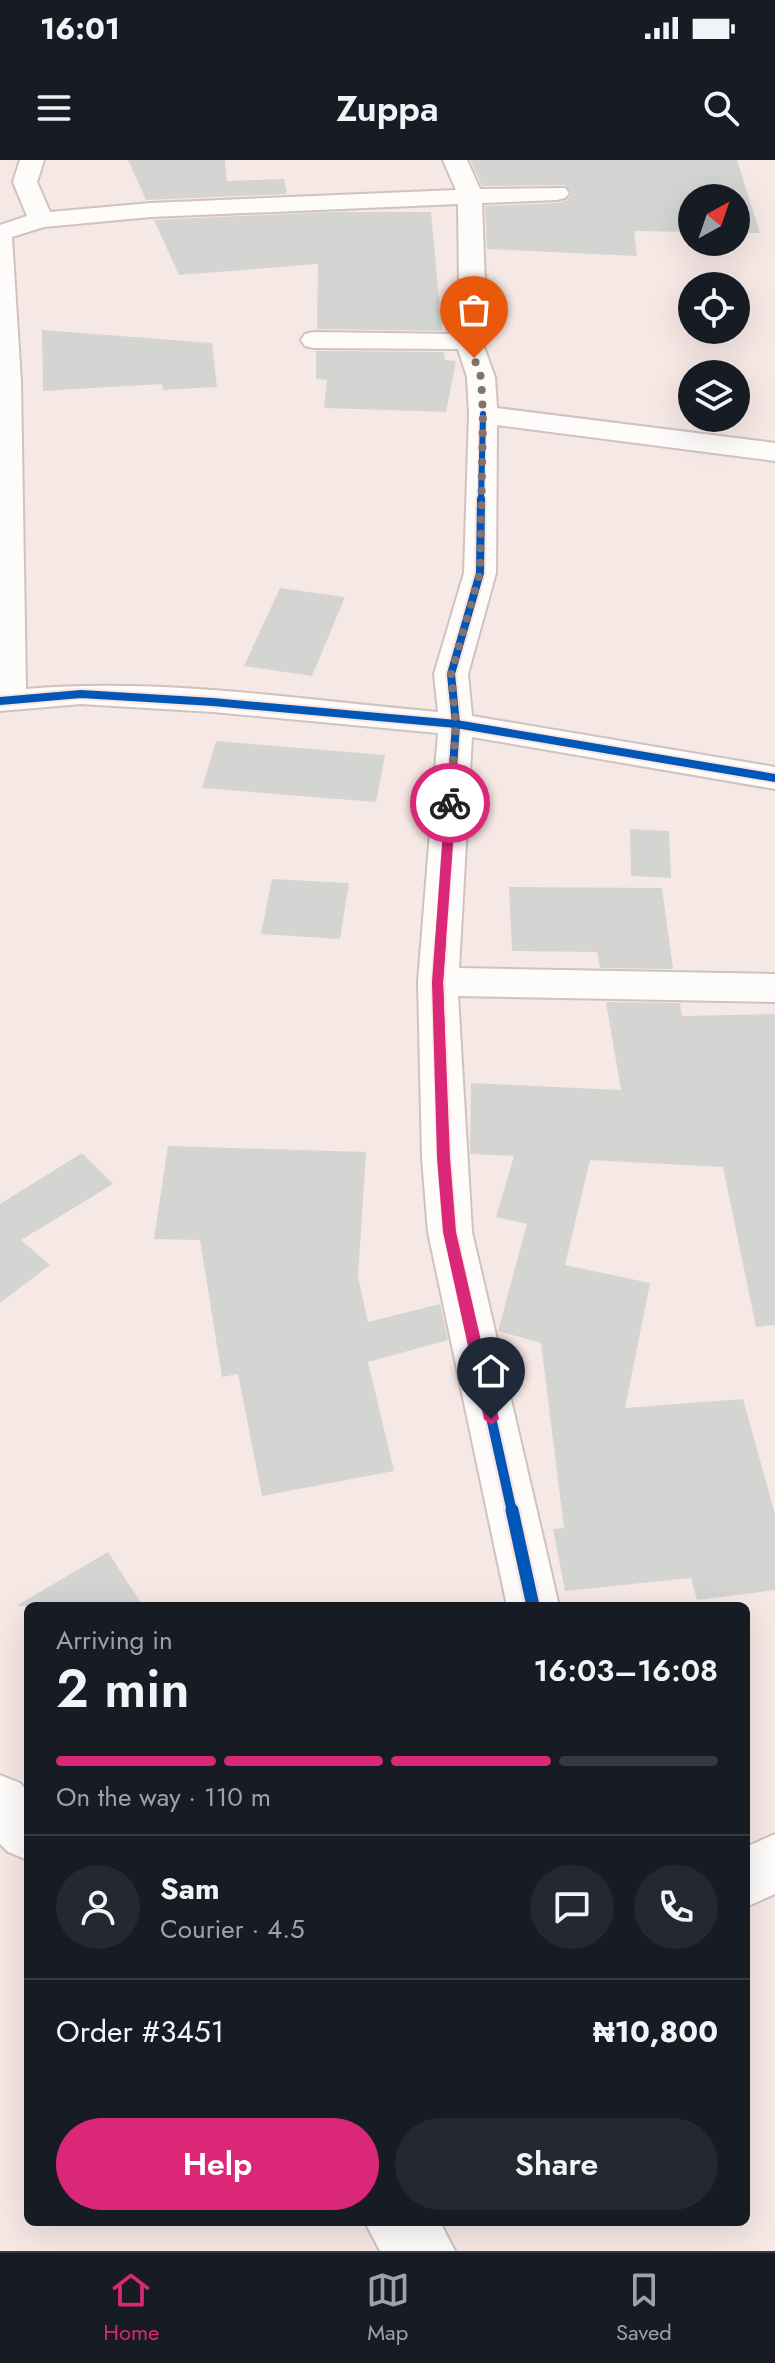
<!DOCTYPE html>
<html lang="en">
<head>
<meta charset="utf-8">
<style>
  :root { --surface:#171b24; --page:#242831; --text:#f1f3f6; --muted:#9ea1a6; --line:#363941; --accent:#db2777 }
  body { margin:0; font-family:Jost,sans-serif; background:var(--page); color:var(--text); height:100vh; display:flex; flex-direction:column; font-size:30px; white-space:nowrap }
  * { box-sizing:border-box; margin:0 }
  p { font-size:26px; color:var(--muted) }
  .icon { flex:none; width:44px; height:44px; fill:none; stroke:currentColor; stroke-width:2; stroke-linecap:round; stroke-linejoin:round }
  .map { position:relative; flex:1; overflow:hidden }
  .sheet { position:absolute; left:24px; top:1442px; width:726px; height:624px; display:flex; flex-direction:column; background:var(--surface); border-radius:12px; box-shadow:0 8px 32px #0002 }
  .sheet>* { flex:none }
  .needle { width:52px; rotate:40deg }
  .buttons { position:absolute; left:678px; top:24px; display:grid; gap:16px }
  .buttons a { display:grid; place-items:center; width:72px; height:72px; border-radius:50%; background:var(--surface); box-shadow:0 8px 32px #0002; font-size:40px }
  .pin { position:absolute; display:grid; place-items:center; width:68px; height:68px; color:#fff; margin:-82px -34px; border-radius:50% 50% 50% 0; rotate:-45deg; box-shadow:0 0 8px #0007 }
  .pin .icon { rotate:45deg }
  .courier { position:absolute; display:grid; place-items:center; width:80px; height:80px; margin:-40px; border:6px solid #db2777; border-radius:50%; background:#fff; color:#222; box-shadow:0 2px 10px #0007 }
  .head em { font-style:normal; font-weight:600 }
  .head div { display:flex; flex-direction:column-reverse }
  .head { display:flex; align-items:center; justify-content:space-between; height:136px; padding:0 32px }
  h1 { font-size:52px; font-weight:600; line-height:60px }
  .bar { display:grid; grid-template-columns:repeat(4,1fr); gap:12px 8px; align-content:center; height:96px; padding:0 32px }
  .bar i { height:10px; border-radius:6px; background:var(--line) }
  .bar .selected { background:var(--accent) }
  .bar p { grid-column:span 4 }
  .line { display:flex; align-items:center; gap:20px; padding:0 32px; border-top:2px solid var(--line) }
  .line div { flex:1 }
  .round { display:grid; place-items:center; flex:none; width:84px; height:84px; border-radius:42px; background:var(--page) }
  .action { display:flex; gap:16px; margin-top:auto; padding:16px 32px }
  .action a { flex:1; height:92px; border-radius:48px; background:var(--accent); color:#fff; font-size:32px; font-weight:600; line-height:92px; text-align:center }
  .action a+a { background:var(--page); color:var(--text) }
  .status { display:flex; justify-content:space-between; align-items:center; height:56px; padding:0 40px; background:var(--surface); direction:ltr }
  .status svg { height:22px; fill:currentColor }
  header { display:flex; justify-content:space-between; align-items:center; height:104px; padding:0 32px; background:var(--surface); font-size:36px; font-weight:600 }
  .menu { display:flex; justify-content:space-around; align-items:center; height:112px; border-top:2px solid var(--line); background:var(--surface); font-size:22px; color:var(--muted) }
  .menu a { display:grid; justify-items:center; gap:4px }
  .menu .selected { color:var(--accent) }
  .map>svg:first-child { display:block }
  .building { fill:#d4d5d2 }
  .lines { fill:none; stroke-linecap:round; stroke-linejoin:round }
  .minor-casing { stroke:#d0c2bf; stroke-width:4 }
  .minor { fill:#fefcfb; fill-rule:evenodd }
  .cycleway-far3-casing { stroke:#fde4de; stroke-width:9 }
  .cycleway-far2-casing { stroke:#fde4de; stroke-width:12 }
  .cycleway-far1-casing { stroke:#fde4de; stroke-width:15 }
  .cycleway-casing { stroke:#fde4de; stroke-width:18 }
  .cycleway-far3 { stroke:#0057b8; stroke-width:6 }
  .cycleway-far2 { stroke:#0057b8; stroke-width:8 }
  .cycleway-far1 { stroke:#0057b8; stroke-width:10 }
  .cycleway { stroke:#0057b8; stroke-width:13 }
  .route { fill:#db2777 }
  .done { stroke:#82736f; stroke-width:8; stroke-dasharray:0 14.4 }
</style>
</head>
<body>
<div class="status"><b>16:01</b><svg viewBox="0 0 49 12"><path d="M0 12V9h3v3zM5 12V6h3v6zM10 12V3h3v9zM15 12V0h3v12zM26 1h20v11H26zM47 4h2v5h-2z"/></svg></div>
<header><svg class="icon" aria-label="menu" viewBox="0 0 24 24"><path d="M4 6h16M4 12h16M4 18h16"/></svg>Zuppa<svg class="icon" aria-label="search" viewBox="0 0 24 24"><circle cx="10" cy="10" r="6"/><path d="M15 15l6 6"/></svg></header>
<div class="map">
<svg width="775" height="2091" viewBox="0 0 775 2091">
  <rect width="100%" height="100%" fill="#f6e8e5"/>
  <g class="building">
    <polygon points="128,0 225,0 227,21 284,19 287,34 146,40"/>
    <polygon points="470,0 737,0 760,73 736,73 736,38 692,38 692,72 634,71 637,96 487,89 485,46 558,43 567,40 572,33 565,25 482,26"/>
    <polygon points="330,52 431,52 442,171 317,169 318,104 179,115 154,60"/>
    <polygon points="42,170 212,183 217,227 163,230 162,224 43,231"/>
    <polygon points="316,191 444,192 445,200 456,201 446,252 324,248 327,220 316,219"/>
    <polygon points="280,428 345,437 312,516 244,506"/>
    <polygon points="216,581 385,595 376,642 202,628"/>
    <polygon points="630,669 669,671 671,718 631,716"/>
    <polygon points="272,719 349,723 340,779 261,774"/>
    <polygon points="509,727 662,728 673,809 600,808 597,792 512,791"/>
    <polygon points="606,842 680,843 682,856 775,854 775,1165 756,1167 723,1007 590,1000 565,1105 650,1123 625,1248 743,1239 775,1354 775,1430 697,1440 691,1418 565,1431 553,1369 564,1368 541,1183 498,1171 527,1064 496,1057 514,996 470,994 471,923 621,930"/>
    <polygon points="168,986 366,992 358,1117 368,1162 440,1144 448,1180 368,1202 394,1311 262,1336 238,1214 222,1217 200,1080 154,1079"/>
    <polygon points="82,993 113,1024 21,1080 50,1105 0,1143 0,1044"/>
    <polygon points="108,1392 143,1446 16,1446"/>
  </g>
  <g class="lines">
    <defs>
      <g id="minor">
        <path d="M 20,0 L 44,0 L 37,22 L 50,52 L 151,43 L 456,30 L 443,0 L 467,0 L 480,29 L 565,28 L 569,33 L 565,38 L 557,40 L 482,43 L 485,124 L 481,179 L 495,217 L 497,248 L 775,283 L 775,301 L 497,265 L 496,413 L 468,514 L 472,556 L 775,607 L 775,629 L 472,577 L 459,808 L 775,814 L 775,842 L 458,836 L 472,1072 L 559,1446 L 507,1446 L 428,1072 L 422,998 L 418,822 L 438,573 L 213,552 L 81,544 L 0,551 L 0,65 L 27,56 L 13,22 ZM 458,44 L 459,124 L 455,174 L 314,172 L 305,174 L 301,180 L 305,186 L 314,188 L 458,189 L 467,217 L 469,254 L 464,413 L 434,514 L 438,552 C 302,540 162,517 26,529 L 21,222 L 12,77 L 44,67 L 151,57 Z"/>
        <polygon points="0,1615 20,1623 28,1632 28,1700 8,1692 0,1684"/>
        <polygon points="775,1674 775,1734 746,1747 746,1687"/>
        <polygon points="365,2062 440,2062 455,2091 380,2091"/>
      </g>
    </defs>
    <use href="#minor" class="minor-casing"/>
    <use href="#minor" class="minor"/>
    <defs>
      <polyline id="cycleway-far3" points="481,341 483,254"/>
      <g id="cycleway-far2">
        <polyline points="0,541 81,534 213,542 456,564 775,618"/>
        <polyline points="441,782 456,564 451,514 480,413 481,339"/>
      </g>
      <polyline id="cycleway-far1" points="441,780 438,822 444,998 450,1072 512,1352"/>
      <polyline id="cycleway" points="512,1350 533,1446"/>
    </defs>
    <use href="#cycleway-far3" class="cycleway-far3-casing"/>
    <use href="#cycleway-far2" class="cycleway-far2-casing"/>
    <use href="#cycleway-far1" class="cycleway-far1-casing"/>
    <use href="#cycleway" class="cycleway-casing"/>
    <use href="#cycleway-far3" class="cycleway-far3"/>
    <use href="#cycleway-far2" class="cycleway-far2"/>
    <use href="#cycleway-far1" class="cycleway-far1"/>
    <use href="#cycleway" class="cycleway"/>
  </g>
  <polygon class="route" points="450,640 456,643 443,822 450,998 456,1072 499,1259 491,1265 484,1259 443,1072 437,998 432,822 445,643"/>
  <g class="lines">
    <polyline class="done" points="450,643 456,564 451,514 480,413 483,254 481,217 474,198"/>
  </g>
</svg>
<div class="buttons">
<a><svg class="needle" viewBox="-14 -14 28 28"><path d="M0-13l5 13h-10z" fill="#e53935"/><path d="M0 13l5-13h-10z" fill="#9ea1a6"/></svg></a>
<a><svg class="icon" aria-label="locate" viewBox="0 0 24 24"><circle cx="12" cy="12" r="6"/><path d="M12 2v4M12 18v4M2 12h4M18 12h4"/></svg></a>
<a><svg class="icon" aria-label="layers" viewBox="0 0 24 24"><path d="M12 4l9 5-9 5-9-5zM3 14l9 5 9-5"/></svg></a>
</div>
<div class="pin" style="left:474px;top:198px;background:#ea580c"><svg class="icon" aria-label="bag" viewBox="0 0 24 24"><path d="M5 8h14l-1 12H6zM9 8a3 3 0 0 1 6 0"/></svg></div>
<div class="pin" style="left:491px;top:1259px;background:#1f2937"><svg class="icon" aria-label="home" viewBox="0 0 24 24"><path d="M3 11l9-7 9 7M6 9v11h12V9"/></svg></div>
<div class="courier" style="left:450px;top:643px"><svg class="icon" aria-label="bike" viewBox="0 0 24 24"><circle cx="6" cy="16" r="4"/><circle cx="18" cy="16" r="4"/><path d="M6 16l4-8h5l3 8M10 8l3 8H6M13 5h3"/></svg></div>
<section class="sheet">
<div class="head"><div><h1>2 min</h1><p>Arriving in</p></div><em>16:03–16:08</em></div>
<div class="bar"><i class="selected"></i><i class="selected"></i><i class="selected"></i><i></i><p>On the way · 110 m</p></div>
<div class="line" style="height:144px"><a class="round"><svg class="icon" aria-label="person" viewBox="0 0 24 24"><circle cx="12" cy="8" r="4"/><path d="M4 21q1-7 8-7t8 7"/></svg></a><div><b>Sam</b><p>Courier · 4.5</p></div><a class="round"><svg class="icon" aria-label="chat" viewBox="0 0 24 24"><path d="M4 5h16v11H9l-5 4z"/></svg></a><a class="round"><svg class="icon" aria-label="phone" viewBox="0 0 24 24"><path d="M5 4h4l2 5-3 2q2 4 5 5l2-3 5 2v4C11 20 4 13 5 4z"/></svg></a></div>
<div class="line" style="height:104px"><div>Order #3451</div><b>₦10,800</b></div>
<div class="action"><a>Help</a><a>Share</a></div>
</section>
</div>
<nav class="menu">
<a class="selected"><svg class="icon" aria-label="home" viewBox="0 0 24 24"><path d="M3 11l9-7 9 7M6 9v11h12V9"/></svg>Home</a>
<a><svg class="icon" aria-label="map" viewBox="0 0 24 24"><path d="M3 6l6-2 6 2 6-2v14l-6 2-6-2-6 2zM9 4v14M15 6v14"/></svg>Map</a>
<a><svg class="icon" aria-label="saved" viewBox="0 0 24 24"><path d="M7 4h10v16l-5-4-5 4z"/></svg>Saved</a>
</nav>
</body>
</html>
